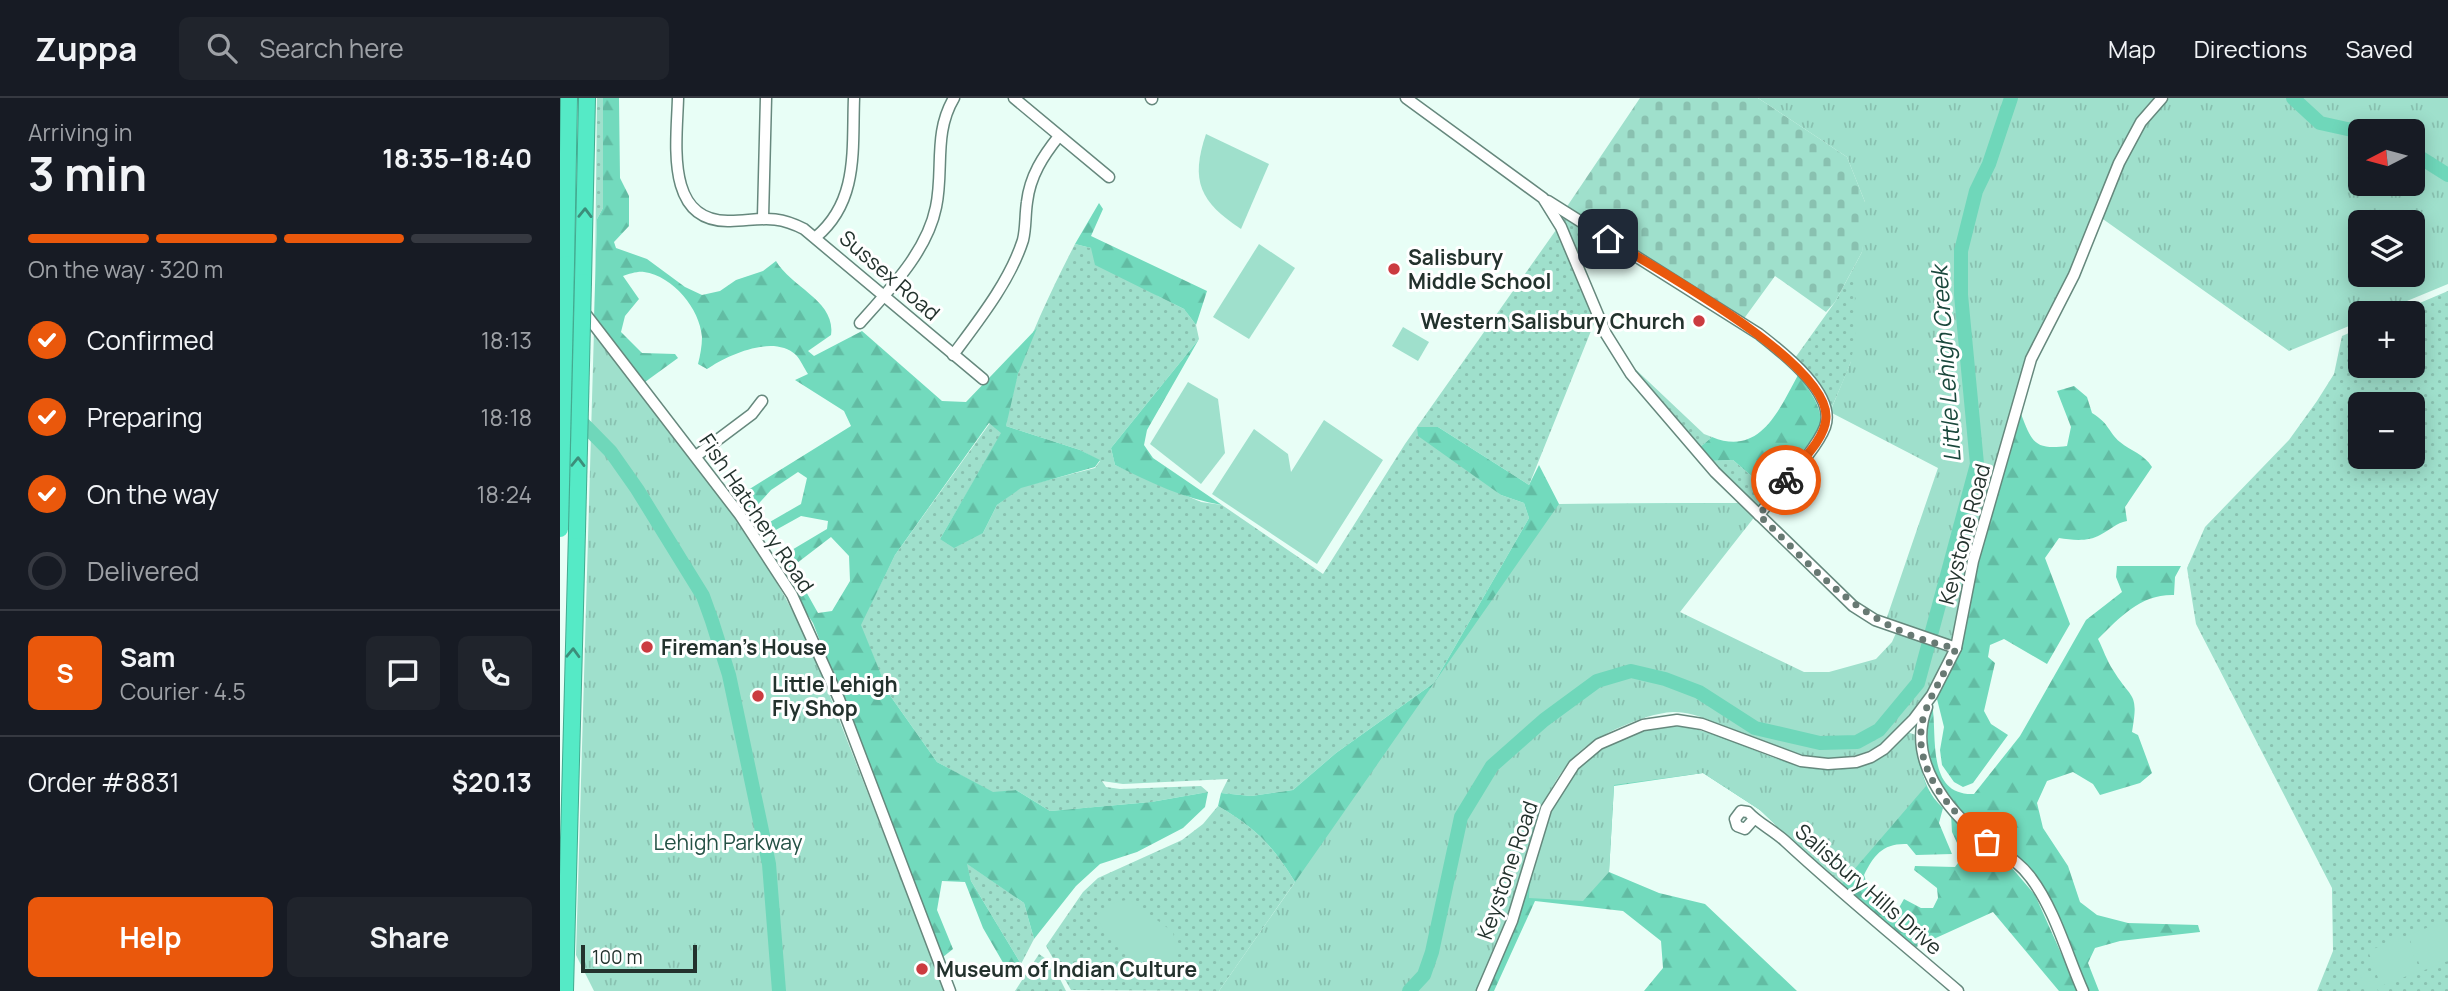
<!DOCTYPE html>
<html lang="en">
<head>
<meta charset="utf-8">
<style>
  :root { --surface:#171b24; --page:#20242c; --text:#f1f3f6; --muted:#9ea1a6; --line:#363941; --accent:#ea580c }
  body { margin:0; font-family:Manrope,sans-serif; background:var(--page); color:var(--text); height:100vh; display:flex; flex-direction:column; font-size:26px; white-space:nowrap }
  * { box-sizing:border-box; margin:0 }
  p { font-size:23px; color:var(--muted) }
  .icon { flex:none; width:38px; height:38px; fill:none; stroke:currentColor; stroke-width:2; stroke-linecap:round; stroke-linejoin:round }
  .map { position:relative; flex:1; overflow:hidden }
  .side { display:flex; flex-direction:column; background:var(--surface); width:560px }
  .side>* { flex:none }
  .needle { width:46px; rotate:264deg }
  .fabs { position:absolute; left:1788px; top:21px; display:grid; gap:14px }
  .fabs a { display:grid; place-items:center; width:77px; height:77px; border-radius:10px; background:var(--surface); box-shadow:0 4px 18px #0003; font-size:35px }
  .scale { position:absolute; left:21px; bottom:18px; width:116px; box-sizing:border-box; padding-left:7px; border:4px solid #23322d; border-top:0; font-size:19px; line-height:24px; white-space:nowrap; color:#23322d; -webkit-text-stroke:5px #fff; paint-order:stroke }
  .pin { position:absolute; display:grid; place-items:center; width:60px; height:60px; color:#fff; margin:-30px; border-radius:14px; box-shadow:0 4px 10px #0006 }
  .courier { position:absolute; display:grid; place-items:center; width:70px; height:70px; margin:-35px; border:5px solid #ea580c; border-radius:50%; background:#fff; color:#222; box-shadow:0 2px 9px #0007 }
  .overview em { font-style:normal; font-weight:700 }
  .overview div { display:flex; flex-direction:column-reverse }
  .overview { display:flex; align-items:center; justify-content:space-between; height:119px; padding:0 28px }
  h1 { font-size:46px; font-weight:700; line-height:52px }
  .bar { display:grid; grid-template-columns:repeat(4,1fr); gap:10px 7px; align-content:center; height:84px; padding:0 28px }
  .bar i { height:9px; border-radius:5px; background:var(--line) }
  .bar .selected { background:var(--accent) }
  .bar p { grid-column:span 4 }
  .line { display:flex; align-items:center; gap:18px; padding:0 28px; border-top:2px solid var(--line) }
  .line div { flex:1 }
  .round { display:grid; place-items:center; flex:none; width:74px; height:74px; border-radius:10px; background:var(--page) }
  ol { padding:0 28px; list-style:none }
  li { display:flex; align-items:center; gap:21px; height:77px }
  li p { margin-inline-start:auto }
  li .icon { padding:7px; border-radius:50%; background:var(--accent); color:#fff; stroke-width:4 }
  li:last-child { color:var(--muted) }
  li i { width:38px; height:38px; border:4px solid var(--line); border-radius:50% }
  .primary-button { display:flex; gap:14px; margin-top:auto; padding:14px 28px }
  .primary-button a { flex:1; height:80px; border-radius:10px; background:var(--accent); color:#fff; font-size:28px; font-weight:700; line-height:80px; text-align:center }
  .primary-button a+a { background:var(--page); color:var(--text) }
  header { display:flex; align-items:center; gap:42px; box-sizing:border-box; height:98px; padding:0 35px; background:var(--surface); border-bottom:2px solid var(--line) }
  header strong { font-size:33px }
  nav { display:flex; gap:38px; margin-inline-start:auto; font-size:24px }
  .search { width:490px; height:63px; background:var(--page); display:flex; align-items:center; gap:18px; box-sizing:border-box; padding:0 24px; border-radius:10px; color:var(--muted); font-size:26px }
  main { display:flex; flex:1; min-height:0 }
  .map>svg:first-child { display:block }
  .grass { fill:url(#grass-dots); fill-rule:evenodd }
  .forest { fill:url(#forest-firs) }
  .cemetery { fill:url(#cemetery-stones) }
  .park { fill:url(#park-tufts); fill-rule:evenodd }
  .pitch { fill:#9fe0cc }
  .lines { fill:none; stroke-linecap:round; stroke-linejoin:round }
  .river { stroke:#6fd7ba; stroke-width:14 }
  .minor-casing { stroke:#66887d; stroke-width:13 }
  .highway-casing { stroke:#44aa90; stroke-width:18 }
  .minor { stroke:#fff; stroke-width:10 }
  .highway { stroke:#55eac6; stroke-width:16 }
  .highway-bridge-casing { stroke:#44aa90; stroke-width:18; stroke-linecap:butt }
  .highway-bridge { stroke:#55eac6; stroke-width:16 }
  .oneway { stroke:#3c8e7a }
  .done { stroke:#687973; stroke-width:7; stroke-dasharray:0 12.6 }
  .route { stroke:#ea580c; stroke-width:9 }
  .poi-dot { fill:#cb3b40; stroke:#fff; stroke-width:2.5 }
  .labels { text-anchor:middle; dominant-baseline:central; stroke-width:6; stroke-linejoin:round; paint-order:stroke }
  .poi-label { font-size:21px; font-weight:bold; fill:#23322d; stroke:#fff; text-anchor:start }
  .street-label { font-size:21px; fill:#23322d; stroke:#fff }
  .park-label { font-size:21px; fill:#245145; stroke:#fff }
  .water-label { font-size:23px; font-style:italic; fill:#1a483c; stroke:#fff }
</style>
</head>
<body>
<header>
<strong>Zuppa</strong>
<div class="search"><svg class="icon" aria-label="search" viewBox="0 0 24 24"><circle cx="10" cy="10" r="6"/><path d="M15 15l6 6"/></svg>Search here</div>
<nav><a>Map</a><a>Directions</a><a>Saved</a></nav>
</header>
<main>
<section class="side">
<div class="overview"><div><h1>3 min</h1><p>Arriving in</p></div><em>18:35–18:40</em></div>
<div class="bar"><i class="selected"></i><i class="selected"></i><i class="selected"></i><i></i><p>On the way · 320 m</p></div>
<ol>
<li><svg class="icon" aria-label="check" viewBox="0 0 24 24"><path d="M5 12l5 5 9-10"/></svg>Confirmed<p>18:13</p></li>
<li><svg class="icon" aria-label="check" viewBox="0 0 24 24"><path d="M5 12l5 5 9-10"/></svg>Preparing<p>18:18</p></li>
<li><svg class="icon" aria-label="check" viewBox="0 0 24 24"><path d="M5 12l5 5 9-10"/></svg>On the way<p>18:24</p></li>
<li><i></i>Delivered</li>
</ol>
<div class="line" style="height:126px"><b class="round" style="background:var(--accent);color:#fff">S</b><div><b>Sam</b><p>Courier · 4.5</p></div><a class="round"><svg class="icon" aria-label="chat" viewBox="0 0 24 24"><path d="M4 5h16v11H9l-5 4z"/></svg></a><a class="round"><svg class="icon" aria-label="phone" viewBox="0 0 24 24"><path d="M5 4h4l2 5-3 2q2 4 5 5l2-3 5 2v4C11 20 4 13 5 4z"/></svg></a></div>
<div class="line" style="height:91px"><div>Order #8831</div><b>$20.13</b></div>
<div class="primary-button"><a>Help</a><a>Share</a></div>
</section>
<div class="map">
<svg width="1888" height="893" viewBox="0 0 1888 893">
  <defs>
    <pattern id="grass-dots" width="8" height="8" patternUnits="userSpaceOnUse" patternTransform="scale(1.75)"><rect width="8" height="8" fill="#9fe0cc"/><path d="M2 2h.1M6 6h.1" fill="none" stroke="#89c1b0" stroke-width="1.8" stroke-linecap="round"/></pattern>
    <pattern id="forest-firs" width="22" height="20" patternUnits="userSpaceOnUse" patternTransform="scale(1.75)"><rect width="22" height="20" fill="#72dabd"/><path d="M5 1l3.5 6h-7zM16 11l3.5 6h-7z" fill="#62bca3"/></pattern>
    <pattern id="cemetery-stones" width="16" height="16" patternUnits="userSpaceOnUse" patternTransform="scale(1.75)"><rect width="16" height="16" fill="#9fe0cc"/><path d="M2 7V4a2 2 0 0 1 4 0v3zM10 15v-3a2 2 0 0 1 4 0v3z" fill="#89c1b0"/></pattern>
    <pattern id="park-tufts" width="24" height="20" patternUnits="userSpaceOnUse" patternTransform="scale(1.75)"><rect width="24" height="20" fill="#9fe0cc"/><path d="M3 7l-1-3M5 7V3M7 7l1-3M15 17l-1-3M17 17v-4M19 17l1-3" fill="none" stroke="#89c1b0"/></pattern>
  </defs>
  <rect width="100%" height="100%" fill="#e8fef6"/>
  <g class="grass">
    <polygon points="37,0 43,0 43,110 37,121 35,184"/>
    <polygon points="1002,117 1035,138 1026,149 1015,154"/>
    <path d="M 996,132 L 1035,223 L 969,387 L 878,329 L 857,330 L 941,397 L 964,405 L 969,420 L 874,585 L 776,655 L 733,692 L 691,698 L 661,695 L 668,681 L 563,686 L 542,683 L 546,689 L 560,691 L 641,688 L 648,694 L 591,704 L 490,713 L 456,692 L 433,695 L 377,664 L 329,596 L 300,527 L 335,457 L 430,325 L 442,335 L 380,441 L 423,435 L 437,407 L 461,389 L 535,370 L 540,363 L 520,352 L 446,328 C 454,267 487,201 515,146 L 531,150 L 598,198 L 624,211 L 636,227 L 639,241 L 551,350 L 555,367 L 641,404 L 662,407 L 763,476 L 845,346 Z"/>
    <path d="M 1294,169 C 1324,202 1285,278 1270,314 L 1235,260 L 1275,204 Z"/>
    <path d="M 1888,193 L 1888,893 L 1757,893 L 1773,853 L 1772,790 L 1636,526 L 1627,470 L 1645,429 L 1729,342 L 1757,303 L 1774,276 L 1782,238 L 1801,230 L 1801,268 L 1853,268 L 1853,215 L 1836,215 ZM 1801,306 L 1853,306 L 1853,359 L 1801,359 Z"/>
    <polygon points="1071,267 1144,336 1152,339 1139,350"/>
    <polygon points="1173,362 1210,394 1201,409 1195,408 1150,363"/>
    <path d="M 658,708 C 696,730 712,747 735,784 L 659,893 L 511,892 L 486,848 L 523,794 L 538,780 L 622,742 L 643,726 Z"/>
    <polygon points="406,765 464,805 474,841 461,866 411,783"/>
    <polygon points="479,856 492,865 506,893 455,893"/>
  </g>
  <g class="forest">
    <path d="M 43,0 L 59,0 L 60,80 L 69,98 L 69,128 L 54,144 L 56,150 L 87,161 L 125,189 L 142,197 L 160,193 L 176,182 L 203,173 L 216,163 C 232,190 276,203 271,237 L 248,253 L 254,258 L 302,233 L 382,303 L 406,304 L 477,230 L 458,276 L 446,328 L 520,352 L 540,362 L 535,369 L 461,390 L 437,407 L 423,435 L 394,450 L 380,441 L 441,335 L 429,325 L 335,457 L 301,527 L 329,596 L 377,664 L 433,694 L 456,692 L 490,713 L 591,704 L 648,694 L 645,709 L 623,730 L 577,754 L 540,766 L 516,788 L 474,841 L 464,805 L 407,766 L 411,783 L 461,866 L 449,875 L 423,830 L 405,784 L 382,783 L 377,812 L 393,851 L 383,859 L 253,525 L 233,494 L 244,490 L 258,515 L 272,513 L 290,483 L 289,458 L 271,439 L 228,472 L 220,459 L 267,431 L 268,423 L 241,418 L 205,438 L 201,429 L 241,406 L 247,380 L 238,374 L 211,392 L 191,414 L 180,397 L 291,328 L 284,313 L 235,282 L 248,276 C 244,270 240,261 236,257 C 213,236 168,257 147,271 L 138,266 C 140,258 142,248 142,239 C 140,211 113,178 84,174 C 78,173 69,176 63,178 L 79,201 L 65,218 L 61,234 L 82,255 L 115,256 L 118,260 L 85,284 L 34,220 L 37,121 L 43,110 Z"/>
    <polygon points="539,105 543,111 531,138 647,193 636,227 624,211 535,167 531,150 515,146"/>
    <path d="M 639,241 L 587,332 L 584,347 L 593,360 L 662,407 C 625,401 589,384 555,367 L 551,350 Z"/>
    <path d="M 1238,277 C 1250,293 1263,309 1261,330 L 1210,394 L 1173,362 L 1150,363 L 1139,350 L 1152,339 C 1200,359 1219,312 1238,277 Z"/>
    <path d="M 1514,288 L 1527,299 L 1532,315 C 1550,326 1548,334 1560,344 C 1571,353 1584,356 1592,369 L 1565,409 L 1567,423 C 1556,425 1550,432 1540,437 C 1528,444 1512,442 1499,440 L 1485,460 L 1510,526 L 1487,566 L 1444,541 L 1430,547 L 1428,559 L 1435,565 L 1424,613 L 1431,626 L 1448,637 L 1413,685 L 1403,689 L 1394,684 L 1382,667 L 1380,652 L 1384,629 L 1377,601 L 1401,548 L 1417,464 L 1461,316 C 1472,344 1474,352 1507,348 L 1511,329 L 1497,293 Z"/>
    <path d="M 857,329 L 878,329 L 969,387 L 979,367 L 999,406 L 1183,405 L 1177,420 L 1092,556 L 820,893 L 712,847 L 735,784 C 712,747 696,730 658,708 L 661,695 L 691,698 L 733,692 L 776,655 L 874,585 L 969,420 L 964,405 L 941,397 L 858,338 Z"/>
    <path d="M 1557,468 L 1621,468 L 1615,479 L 1614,497 C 1581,496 1560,519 1538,541 C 1543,551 1547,563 1553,572 C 1572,603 1579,593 1572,634 L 1578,637 L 1592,675 L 1580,685 L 1540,697 L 1533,686 L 1513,674 L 1487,683 L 1477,705 L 1483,730 L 1508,768 L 1520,804 L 1537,817 L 1568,825 L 1638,827 L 1640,834 L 1560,843 L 1535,850 L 1528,865 L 1539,893 L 1528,893 C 1509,855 1488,801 1466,768 C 1457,754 1440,749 1428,739 C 1386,705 1355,661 1372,606 C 1378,636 1365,698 1414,696 L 1460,638 L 1526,522 L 1562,494 L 1556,479 Z"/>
    <path d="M 1112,628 C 1175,632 1235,687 1299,668 C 1319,663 1338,648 1356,637 C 1359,664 1362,691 1383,710 L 1379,725 L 1392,756 L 1356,757 L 1347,746 C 1323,745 1314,757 1304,777 L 1311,798 L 1336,815 L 1344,801 L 1361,810 L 1373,810 L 1378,800 L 1377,790 L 1354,772 L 1355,768 L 1395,769 L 1403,758 L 1392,734 L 1391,716 L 1425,750 L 1446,763 L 1475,797 L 1518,893 L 1499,893 L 1433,814 L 1356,849 L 1280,788 L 1200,712 L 1143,675 L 1054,688 L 1049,774 L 1099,795 L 1145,806 L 1237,893 L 1084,893 L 1103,870 L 1101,843 L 1063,813 L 975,803 L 934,893 L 926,893 L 982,737 Z"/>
  </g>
  <polygon class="cemetery" points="1080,0 1198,0 1287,59 1305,104 1305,136 1302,154 1275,204 1266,214 1215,178 1183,222 1006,110"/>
  <g class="park">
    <polygon points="1198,0 1596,0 1572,34 1508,182 1478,238 1394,538 1389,543 1326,522 1378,370 1270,314 1290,266 1296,240 1294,169 1302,154 1305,104 1287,59"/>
    <path d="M 1609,0 L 1888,0 L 1888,186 L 1818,215 L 1801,215 L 1801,223 L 1729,253 L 1540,119 L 1580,32 ZM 1801,33 L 1853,33 L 1853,86 L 1801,86 ZM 1801,124 L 1853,124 L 1853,177 L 1801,177 Z"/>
    <path d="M 34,232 C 99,319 171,404 225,499 C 254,552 274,609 296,665 C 326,741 355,817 384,893 L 34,893 L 16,857 Z"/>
    <path d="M 1183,405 L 1196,417 L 1120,514 L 1244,574 L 1269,574 L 1316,561 L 1332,544 L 1336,535 L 1388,554 C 1338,660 1294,684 1183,638 C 1163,629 1136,613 1113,614 C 1096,615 1079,621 1063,628 C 1046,635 1026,646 1014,659 C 971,705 968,769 947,825 C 938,848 927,871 916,893 L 659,893 L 999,406 Z"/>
    <path d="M 1112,628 C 1175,632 1235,688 1300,668 C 1319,662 1333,647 1347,634 L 1356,637 L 1359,666 L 1366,688 L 1280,788 L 1200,712 L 1143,675 L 1054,687 L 1049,774 L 1023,803 L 969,800 C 971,756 995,677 1036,653 C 1059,639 1086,631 1112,628 Z"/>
  </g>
  <g class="pitch">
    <path d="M 646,36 L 709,66 L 681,131 C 640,104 630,83 646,36 Z"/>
    <polygon points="699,146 735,170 689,241 653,219"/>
    <polygon points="843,229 869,244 858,263 832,248"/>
    <polygon points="628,284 658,301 665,355 641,386 590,346"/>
    <polygon points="764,322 823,362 757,466 652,396 694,331 728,356 731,374"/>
    <path d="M 570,802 L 613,834 L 617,858 C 596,893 487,808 570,802 Z"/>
    <polygon points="1885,823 1888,831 1888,863 1862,873 1848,837"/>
    <polygon points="1846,838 1860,873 1821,888 1808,853"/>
    <polygon points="1810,873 1818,893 1806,893 1800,877"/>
  </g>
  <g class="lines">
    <g class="river">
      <polyline points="1733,0 1760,25 1801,34"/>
      <polyline points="1853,55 1888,77"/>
      <polyline points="0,302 51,354 77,391 143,498 152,523 169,577 209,766 219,893"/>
      <polyline points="849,893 864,877 872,854 901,719 932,668 984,622 1037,583 1071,573 1105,581 1139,594 1195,630 1260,645 1297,644 1319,632 1358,585 1417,366 1401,197 1401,153 1416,93 1429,66 1451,0"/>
    </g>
    <defs>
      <g id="minor">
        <path d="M 118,0 C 117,43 104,125 170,123 C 201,122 215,116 244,131 L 423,281"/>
        <polyline points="454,0 549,79"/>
        <polyline points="591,0 592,1"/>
        <polyline points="846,0 983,100 1001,129 1046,236 1071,276 1155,374 1293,508 1315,522 1396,550"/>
        <path d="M 988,103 L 1199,236 C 1222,254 1277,296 1265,329 C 1256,353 1216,394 1199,417"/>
        <polyline points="203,119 206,0"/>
        <path d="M 256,139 C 299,103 292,51 294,0"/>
        <polyline points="21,210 180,417 232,497 279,601 390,893"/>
        <path d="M 300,225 C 329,192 367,154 376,109 C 384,72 373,35 394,0"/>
        <path d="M 393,257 C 419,222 450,183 463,142 C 466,130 465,117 467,104 C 470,78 483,58 499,38"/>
        <polyline points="136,358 192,316 202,303"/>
        <path d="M 1367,609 C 1346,661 1386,712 1426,743 C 1442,755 1459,763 1471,780 C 1495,812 1507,857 1523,893"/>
        <path d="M 1193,722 L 1185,731 L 1177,728 L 1175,721 L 1181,713 L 1188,714 C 1198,725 1213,732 1225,743 C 1281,795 1340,843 1398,893"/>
        <polyline points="922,893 952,823 986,711 1014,667 1039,646 1083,627 1117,622 1142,626 1241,663 1268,666 1296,664 1311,659 1324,651 1354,621 1372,597 1396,550 1413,463 1471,261 1514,177 1559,65 1581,24 1602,0"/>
      </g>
      <g id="highway">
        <polyline points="6,166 9,0"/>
        <polyline points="23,184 27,0"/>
        <polyline points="5,893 17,433"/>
      </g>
    </defs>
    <use href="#minor" class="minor-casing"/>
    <use href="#highway" class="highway-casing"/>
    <use href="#minor" class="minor"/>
    <use href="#highway" class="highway"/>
    <defs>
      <g id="highway-bridge">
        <polyline points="0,431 6,166"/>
        <polyline points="17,433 23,184"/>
      </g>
    </defs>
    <use href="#highway-bridge" class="highway-bridge-casing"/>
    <use href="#highway-bridge" class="highway-bridge"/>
  </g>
  <defs><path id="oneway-chevron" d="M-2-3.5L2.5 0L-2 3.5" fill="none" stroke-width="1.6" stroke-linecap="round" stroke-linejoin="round" transform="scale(1.75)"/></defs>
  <g class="oneway">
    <use href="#oneway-chevron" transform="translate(25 115) rotate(-89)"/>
    <use href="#oneway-chevron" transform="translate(18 364) rotate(-89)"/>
    <use href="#oneway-chevron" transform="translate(13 555) rotate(-88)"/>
  </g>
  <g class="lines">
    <path class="done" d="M 1226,382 L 1199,417 C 1261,477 1305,533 1396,550 C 1387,572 1373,592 1365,614 C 1347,667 1390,713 1427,744"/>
    <path class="route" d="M 1048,141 C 1093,169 1270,265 1266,320 C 1265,342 1239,365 1226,382"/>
  </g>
  <g class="poi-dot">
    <circle cx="834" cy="171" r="7"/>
    <circle cx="1139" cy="223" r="7"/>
    <circle cx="87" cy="549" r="7"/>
    <circle cx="198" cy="598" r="7"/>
    <circle cx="362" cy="871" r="7"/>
  </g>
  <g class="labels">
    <g class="poi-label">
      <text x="848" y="159">Salisbury<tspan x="848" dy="24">Middle School</tspan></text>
      <text x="1125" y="223" text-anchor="end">Western Salisbury Church</text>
      <text x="101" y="549">Fireman's House</text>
      <text x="212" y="586">Little Lehigh<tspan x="212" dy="24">Fly Shop</tspan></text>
      <text x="376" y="871">Museum of Indian Culture</text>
    </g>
    <g class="street-label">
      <text transform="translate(330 177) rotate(41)">Sussex Road</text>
      <text transform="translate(197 415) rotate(56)">Fish Hatchery Road</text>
      <text transform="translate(1404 436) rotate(-75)">Keystone Road</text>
      <text transform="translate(947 772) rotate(-71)">Keystone Road</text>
      <text transform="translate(1309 791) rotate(41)">Salisbury Hills Drive</text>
    </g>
    <g class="park-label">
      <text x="168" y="744">Lehigh Parkway</text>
    </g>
    <g class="water-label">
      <text transform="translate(1385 266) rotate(-94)">Little Lehigh Creek</text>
    </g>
  </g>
</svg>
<div class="fabs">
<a><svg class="needle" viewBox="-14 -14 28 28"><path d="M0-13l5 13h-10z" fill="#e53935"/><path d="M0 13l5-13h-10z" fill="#9ea1a6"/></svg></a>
<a><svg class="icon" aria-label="layers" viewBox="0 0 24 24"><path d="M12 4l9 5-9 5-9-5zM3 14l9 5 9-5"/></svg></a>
<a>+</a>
<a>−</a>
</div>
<div class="scale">100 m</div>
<div class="pin" style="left:1427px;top:744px;background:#ea580c"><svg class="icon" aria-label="bag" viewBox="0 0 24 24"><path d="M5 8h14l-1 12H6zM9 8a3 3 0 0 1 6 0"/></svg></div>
<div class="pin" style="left:1048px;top:141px;background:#1f2937"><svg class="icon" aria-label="home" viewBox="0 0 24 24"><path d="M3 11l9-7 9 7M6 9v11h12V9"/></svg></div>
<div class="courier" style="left:1226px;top:382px"><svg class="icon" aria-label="bike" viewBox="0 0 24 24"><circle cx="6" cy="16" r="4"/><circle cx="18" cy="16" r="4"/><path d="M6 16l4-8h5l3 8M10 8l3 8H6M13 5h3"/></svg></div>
</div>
</main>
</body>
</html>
